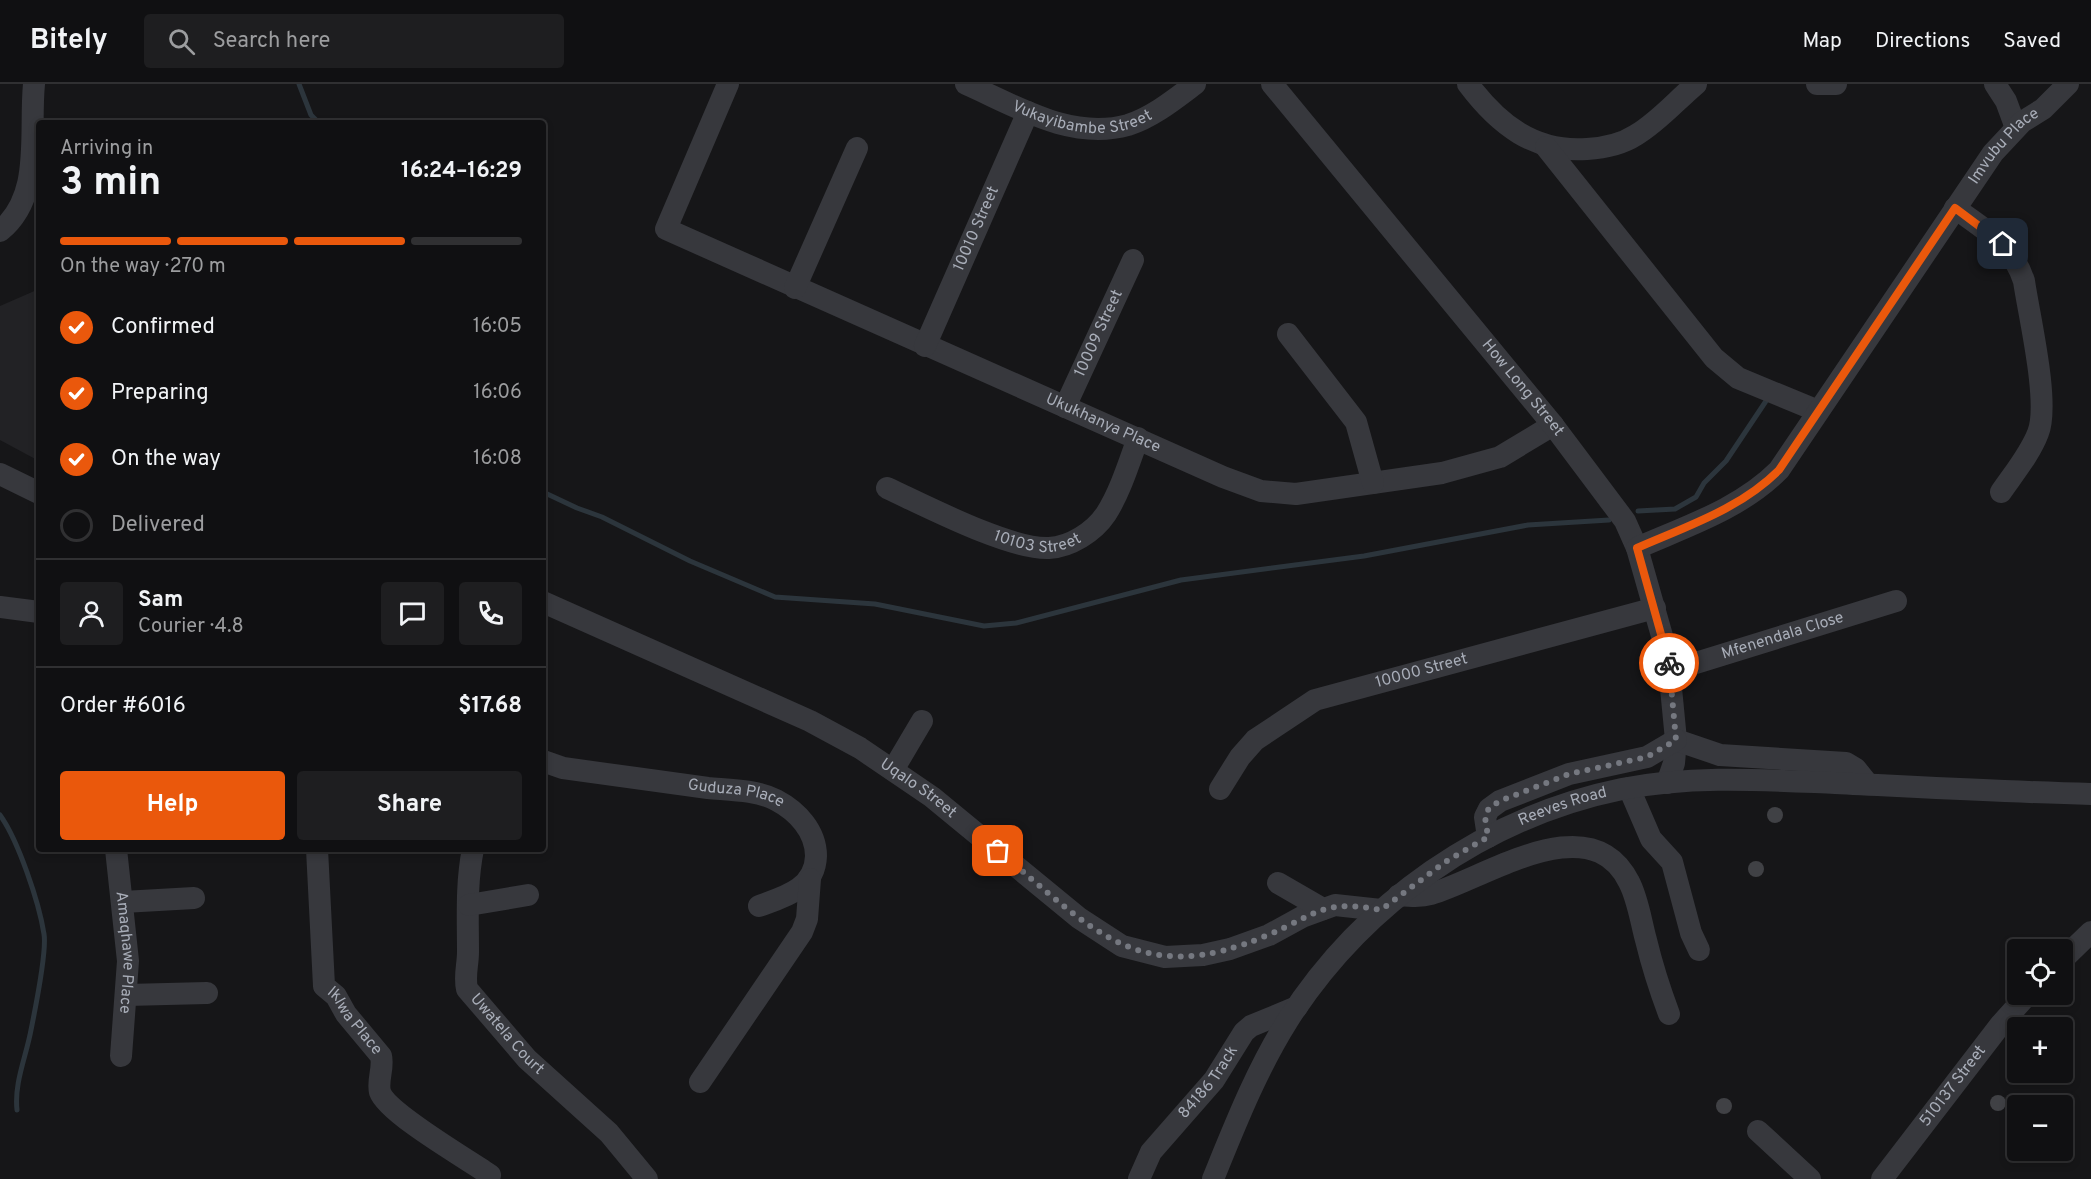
<!DOCTYPE html>
<html lang="en">
<head>
<meta charset="utf-8">
<style>
  :root { --surface:#101012; --page:#1e1e20; --text:#f1f3f6; --muted:#9c9d9f; --line:#303032; --accent:#ea580c }
  body { margin:0; font-family:Overpass,sans-serif; background:var(--page); color:var(--text); height:100vh; display:flex; flex-direction:column; font-size:22px; white-space:nowrap }
  * { box-sizing:border-box; margin:0 }
  p { font-size:20px; color:var(--muted) }
  .icon { flex:none; width:33px; height:33px; fill:none; stroke:currentColor; stroke-width:2; stroke-linecap:round; stroke-linejoin:round }
  .map { position:relative; flex:1; overflow:hidden }
  .drawer { position:absolute; left:36px; top:36px; width:510px; height:732px; display:flex; flex-direction:column; background:var(--surface); border-radius:6px; box-shadow:0 3px 9px #0003,0 0 0 2px var(--line) }
  .drawer>* { flex:none }
  .buttons { position:absolute; left:2007px; top:855px; display:grid; gap:12px }
  .buttons a { display:grid; place-items:center; width:66px; height:66px; border-radius:6px; background:var(--surface); box-shadow:0 3px 9px #0003,0 0 0 2px var(--line); font-size:30px }
  .pin { position:absolute; display:grid; place-items:center; width:51px; height:51px; color:#fff; margin:-26px; border-radius:12px; box-shadow:0 3px 9px #0006 }
  .courier { position:absolute; display:grid; place-items:center; width:60px; height:60px; margin:-30px; border:4px solid #ea580c; border-radius:50%; background:#fff; color:#222; box-shadow:0 2px 8px #0007 }
  .head em { font-style:normal; font-weight:700 }
  .head div { display:flex; flex-direction:column-reverse }
  .head { display:flex; align-items:center; justify-content:space-between; height:102px; padding:0 24px }
  h1 { font-size:39px; font-weight:700; line-height:45px }
  .bar { display:grid; grid-template-columns:repeat(4,1fr); gap:9px 6px; align-content:center; height:72px; padding:0 24px }
  .bar i { height:8px; border-radius:4px; background:var(--line) }
  .bar .active { background:var(--accent) }
  .bar p { grid-column:span 4 }
  .line { display:flex; align-items:center; gap:15px; padding:0 24px; border-top:2px solid var(--line) }
  .line div { flex:1 }
  .round { display:grid; place-items:center; flex:none; width:63px; height:63px; border-radius:6px; background:var(--page) }
  ol { padding:0 24px; list-style:none }
  li { display:flex; align-items:center; gap:18px; height:66px }
  li p { margin-inline-start:auto }
  li .icon { padding:6px; border-radius:50%; background:var(--accent); color:#fff; stroke-width:4 }
  li:last-child { color:var(--muted) }
  li i { width:33px; height:33px; border:3px solid var(--line); border-radius:50% }
  .cta { display:flex; gap:12px; margin-top:auto; padding:12px 24px }
  .cta a { flex:1; height:69px; border-radius:6px; background:var(--accent); color:#fff; font-size:24px; font-weight:700; line-height:69px; text-align:center }
  .cta a+a { background:var(--page); color:var(--text) }
  header { display:flex; align-items:center; gap:36px; box-sizing:border-box; height:84px; padding:0 30px; background:var(--surface); border-bottom:2px solid var(--line) }
  header strong { font-size:28px }
  nav { display:flex; gap:33px; margin-inline-start:auto; font-size:21px }
  .search { width:420px; height:54px; background:var(--page); display:flex; align-items:center; gap:15px; box-sizing:border-box; padding:0 21px; border-radius:6px; color:var(--muted); font-size:22px }
  .map>svg:first-child { display:block }
  .built { fill:#222225 }
  .lines { fill:none; stroke-linecap:round; stroke-linejoin:round }
  .stream { stroke:#2c353c; stroke-width:5 }
  .building { fill:#404145 }
  .minor { stroke:#37383d; stroke-width:22 }
  .done { stroke:#757880; stroke-width:6; stroke-dasharray:0 10.8 }
  .route { stroke:#ea580c; stroke-width:8 }
  .labels { text-anchor:middle; dominant-baseline:central; stroke-width:6; stroke-linejoin:round; paint-order:stroke }
  .street-label { font-size:16px; fill:#a8adb8; stroke:#111113 }
</style>
</head>
<body>
<header>
<strong>Bitely</strong>
<div class="search"><svg class="icon" aria-label="search" viewBox="0 0 24 24"><circle cx="10" cy="10" r="6"/><path d="M15 15l6 6"/></svg>Search here</div>
<nav><a>Map</a><a>Directions</a><a>Saved</a></nav>
</header>
<div class="map">
<svg width="2091" height="1095" viewBox="0 0 2091 1095">
  <rect width="100%" height="100%" fill="#161618"/>
  <polygon class="built" points="39,205 39,377 0,356 0,222"/>
  <g class="lines">
    <g class="stream">
      <polyline points="299,0 311,31 319,39"/>
      <polyline points="543,408 577,424 602,433 690,477 775,513 875,520 984,542 1016,539 1181,496 1364,472 1528,441 1609,436"/>
      <polyline points="1638,427 1675,425 1696,413 1704,399 1726,377 1768,314"/>
      <path d="M 0,731 C 18,756 39,818 44,850 C 47,868 35,926 31,946 C 26,973 14,999 17,1026"/>
    </g>
  </g>
  <g class="building">
    <circle cx="1775" cy="731" r="8"/>
    <circle cx="1756" cy="785" r="8"/>
    <circle cx="1998" cy="1019" r="8"/>
    <circle cx="1724" cy="1022" r="8"/>
  </g>
  <g class="lines">
    <g class="minor">
      <path id="s1" d="M 728,0 L 666,145 L 1223,393 L 1261,407 L 1296,410 L 1442,389 L 1500,373 L 1553,341"/>
      <path id="s2" d="M 966,0 C 1016,22 1071,57 1128,41 C 1153,33 1175,15 1195,0"/>
      <path id="s3" d="M 1272,0 L 1553,341 L 1625,437 L 1637,464 L 1668,573 L 1676,656 L 1674,679 L 1667,699"/>
      <path d="M 1468,0 C 1498,40 1534,69 1587,65 C 1604,64 1622,60 1636,51 C 1658,38 1676,17 1696,0"/>
      <polyline points="1817,0 1836,0"/>
      <polyline points="1995,0 2006,17 2016,44"/>
      <polyline points="1546,63 1714,274 1738,294 1818,327"/>
      <path d="M 1955,124 C 1985,146 2012,160 2024,197 C 2029,232 2050,319 2038,349 C 2030,370 2014,389 2001,408"/>
      <path d="M 0,147 C 43,112 29,50 34,0"/>
      <polyline points="795,204 857,64"/>
      <polyline points="1288,250 1356,338 1373,399"/>
      <path id="s4" d="M 925,262 L 1028,28"/>
      <path id="s5" d="M 1065,323 L 1133,176"/>
      <polyline points="0,390 39,409"/>
      <path id="s6" d="M 887,404 C 924,421 1010,466 1049,464 C 1070,463 1094,448 1106,430 C 1120,408 1129,379 1138,354"/>
      <path id="s7" d="M 1637,464 C 1687,442 1740,425 1779,386 L 1993,69 L 2022,38 L 2043,25 L 2068,0"/>
      <path id="s8" d="M 543,518 L 810,637 L 860,664 L 932,713 L 1079,834 L 1122,862 L 1165,873 L 1203,871 L 1230,865 L 1269,851 L 1302,833 L 1335,821 L 1381,826"/>
      <polyline points="0,523 39,528"/>
      <path id="s9" d="M 1670,587 L 1896,517"/>
      <polyline points="1676,656 1720,671 1846,679 1856,685 1868,700"/>
      <path id="s10" d="M 543,677 L 563,684 C 611,691 660,697 708,704 C 729,706 757,706 776,716 C 797,727 816,747 816,772 C 815,805 784,813 759,822"/>
      <polyline points="893,686 922,637"/>
      <polyline points="1629,704 1651,755 1672,778 1691,849 1699,866"/>
      <path id="s11" d="M 1220,705 L 1240,673 L 1255,656 L 1315,616 L 1655,524"/>
      <polyline points="1488,753 1485,733 1489,725 1500,717 1569,690 1647,673 1676,656"/>
      <path id="s12" d="M 116,765 L 128,877 L 121,972"/>
      <path id="s13" d="M 317,765 L 324,902 L 336,912 L 346,930 L 381,972 C 384,984 377,996 380,1008 C 387,1029 467,1075 490,1091"/>
      <path id="s14" d="M 473,765 C 466,799 468,834 468,868 C 468,881 464,892 467,905 L 527,975 L 609,1049 L 647,1095"/>
      <polyline points="1278,799 1323,825"/>
      <path d="M 1399,811 C 1410,812 1421,813 1431,810 C 1486,794 1590,720 1629,798 C 1638,815 1641,838 1646,856 C 1652,881 1660,906 1669,930"/>
      <polyline points="123,818 194,814"/>
      <polyline points="469,821 528,811"/>
      <polyline points="2062,876 2091,848"/>
      <polyline points="127,911 207,909"/>
      <polyline points="700,998 802,848 807,835 810,795"/>
      <polyline points="1758,1047 1810,1095"/>
      <path id="s15" d="M 1139,1095 L 1151,1068 L 1214,996 L 1244,948 L 1251,942 L 1297,923"/>
      <path id="s16" d="M 1213,1095 C 1235,1041 1257,985 1288,936 C 1363,819 1485,733 1622,705 C 1692,691 1764,696 1835,699 C 1920,703 2006,708 2091,710"/>
      <path id="s17" d="M 1882,1095 L 2001,940 L 2028,910"/>
    </g>
  </g>
  <g class="lines">
    <path class="done" d="M 998,767 C 1093,844 1137,907 1268,851 C 1317,830 1323,815 1381,826 L 1445,778 L 1488,753 L 1485,733 L 1489,724 L 1500,717 L 1569,690 L 1647,673 L 1676,656 L 1669,579"/>
    <path class="route" d="M 1669,579 L 1637,464 C 1687,442 1740,425 1779,386 L 1955,124 L 2003,160"/>
  </g>
  <g class="labels">
    <g class="street-label">
      <text stroke="none"><textPath href="#s2" startOffset="124">Vukayibambe Street</textPath></text>
      <text stroke="none"><textPath href="#s7" startOffset="558">Imvubu Place</textPath></text>
      <text stroke="none"><textPath href="#s4" startOffset="128">10010 Street</textPath></text>
      <text stroke="none"><textPath href="#s5" startOffset="81">10009 Street</textPath></text>
      <text stroke="none"><textPath href="#s3" startOffset="394">How Long Street</textPath></text>
      <text stroke="none"><textPath href="#s1" startOffset="636">Ukukhanya Place</textPath></text>
      <text stroke="none"><textPath href="#s6" startOffset="162">10103 Street</textPath></text>
      <text stroke="none"><textPath href="#s9" startOffset="118">Mfenendala Close</textPath></text>
      <text stroke="none"><textPath href="#s11" startOffset="243">10000 Street</textPath></text>
      <text stroke="none"><textPath href="#s8" startOffset="420">Uqalo Street</textPath></text>
      <text stroke="none"><textPath href="#s10" startOffset="196">Guduza Place</textPath></text>
      <text stroke="none"><textPath href="#s16" startOffset="531">Reeves Road</textPath></text>
      <text stroke="none"><textPath href="#s12" startOffset="104">Amaqhawe Place</textPath></text>
      <text stroke="none"><textPath href="#s13" startOffset="184">Iklwa Place</textPath></text>
      <text stroke="none"><textPath href="#s14" startOffset="201">Uwatela Court</textPath></text>
      <text stroke="none"><textPath href="#s15" startOffset="120">84186 Track</textPath></text>
      <text stroke="none"><textPath href="#s17" startOffset="117">510137 Street</textPath></text>
    </g>
  </g>
</svg>
<div class="buttons">
<a><svg class="icon" aria-label="locate" viewBox="0 0 24 24"><circle cx="12" cy="12" r="6"/><path d="M12 2v4M12 18v4M2 12h4M18 12h4"/></svg></a>
<a>+</a>
<a>−</a>
</div>
<div class="pin" style="left:998px;top:767px;background:#ea580c"><svg class="icon" aria-label="bag" viewBox="0 0 24 24"><path d="M5 8h14l-1 12H6zM9 8a3 3 0 0 1 6 0"/></svg></div>
<div class="pin" style="left:2003px;top:160px;background:#1f2937"><svg class="icon" aria-label="home" viewBox="0 0 24 24"><path d="M3 11l9-7 9 7M6 9v11h12V9"/></svg></div>
<div class="courier" style="left:1669px;top:579px"><svg class="icon" aria-label="bike" viewBox="0 0 24 24"><circle cx="6" cy="16" r="4"/><circle cx="18" cy="16" r="4"/><path d="M6 16l4-8h5l3 8M10 8l3 8H6M13 5h3"/></svg></div>
<section class="drawer">
<div class="head"><div><h1>3 min</h1><p>Arriving in</p></div><em>16:24–16:29</em></div>
<div class="bar"><i class="active"></i><i class="active"></i><i class="active"></i><i></i><p>On the way · 270 m</p></div>
<ol>
<li><svg class="icon" aria-label="check" viewBox="0 0 24 24"><path d="M5 12l5 5 9-10"/></svg>Confirmed<p>16:05</p></li>
<li><svg class="icon" aria-label="check" viewBox="0 0 24 24"><path d="M5 12l5 5 9-10"/></svg>Preparing<p>16:06</p></li>
<li><svg class="icon" aria-label="check" viewBox="0 0 24 24"><path d="M5 12l5 5 9-10"/></svg>On the way<p>16:08</p></li>
<li><i></i>Delivered</li>
</ol>
<div class="line" style="height:108px"><a class="round"><svg class="icon" aria-label="person" viewBox="0 0 24 24"><circle cx="12" cy="8" r="4"/><path d="M4 21q1-7 8-7t8 7"/></svg></a><div><b>Sam</b><p>Courier · 4.8</p></div><a class="round"><svg class="icon" aria-label="chat" viewBox="0 0 24 24"><path d="M4 5h16v11H9l-5 4z"/></svg></a><a class="round"><svg class="icon" aria-label="phone" viewBox="0 0 24 24"><path d="M5 4h4l2 5-3 2q2 4 5 5l2-3 5 2v4C11 20 4 13 5 4z"/></svg></a></div>
<div class="line" style="height:78px"><div>Order #6016</div><b>$17.68</b></div>
<div class="cta"><a>Help</a><a>Share</a></div>
</section>
</div>
</body>
</html>
